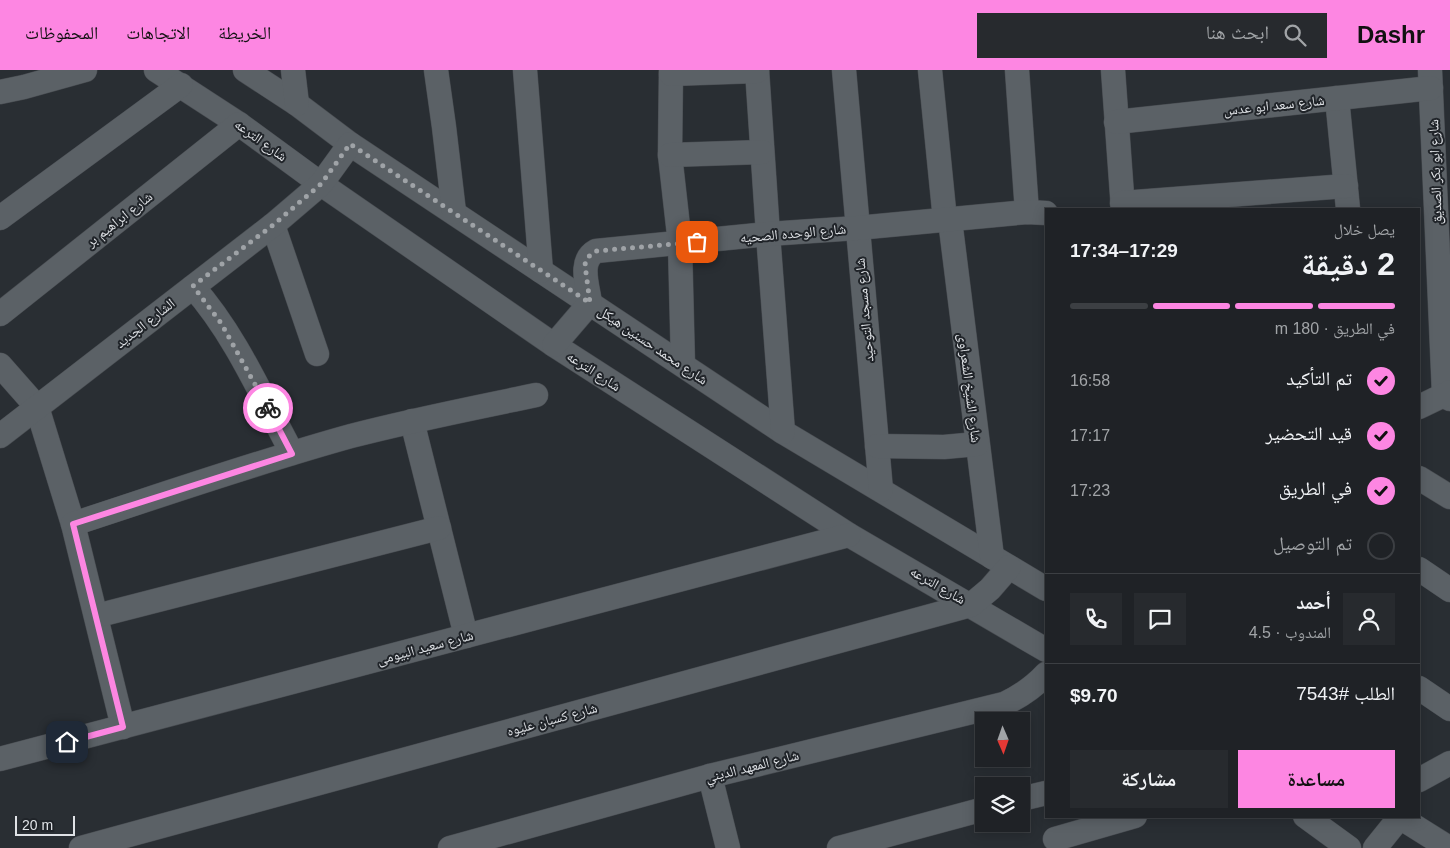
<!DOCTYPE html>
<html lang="ar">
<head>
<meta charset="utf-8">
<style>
  :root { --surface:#1f2226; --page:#272a2e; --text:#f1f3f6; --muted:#a1a4a7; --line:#3c3f43; --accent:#fd86e2 }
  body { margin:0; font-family:Helvetica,"Noto Naskh Arabic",sans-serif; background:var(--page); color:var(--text); direction:rtl; height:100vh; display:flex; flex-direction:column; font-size:19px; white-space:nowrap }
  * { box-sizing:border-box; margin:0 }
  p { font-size:16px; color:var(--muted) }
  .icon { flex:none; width:28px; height:28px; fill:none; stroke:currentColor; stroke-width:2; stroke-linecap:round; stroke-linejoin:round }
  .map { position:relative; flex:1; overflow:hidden; direction:ltr }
  .details { position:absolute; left:1045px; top:138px; width:375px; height:610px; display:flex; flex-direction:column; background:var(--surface); border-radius:0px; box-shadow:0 2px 12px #0003,0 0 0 1px var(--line); direction:rtl }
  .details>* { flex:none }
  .needle { width:32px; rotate:178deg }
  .buttons { position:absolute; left:975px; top:642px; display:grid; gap:10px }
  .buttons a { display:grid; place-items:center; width:55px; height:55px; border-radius:0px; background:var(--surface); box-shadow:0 2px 12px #0003,0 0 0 1px var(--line); font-size:25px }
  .scale { position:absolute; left:15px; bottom:12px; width:60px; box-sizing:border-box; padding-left:5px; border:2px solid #dfe2e6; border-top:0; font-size:14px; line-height:18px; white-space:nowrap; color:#dfe2e6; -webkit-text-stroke:4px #202429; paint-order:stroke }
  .pin { position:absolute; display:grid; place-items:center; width:42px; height:42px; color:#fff; margin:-21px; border-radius:10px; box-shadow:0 2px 8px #0006 }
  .courier { position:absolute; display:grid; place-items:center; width:50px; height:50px; margin:-25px; border:4px solid #fd86e2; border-radius:50%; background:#fff; color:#222; box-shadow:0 1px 6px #0007 }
  .overview em { font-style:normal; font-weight:700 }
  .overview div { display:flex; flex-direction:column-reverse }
  .overview { display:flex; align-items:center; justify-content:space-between; height:85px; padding:0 25px }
  h1 { font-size:32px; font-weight:700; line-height:38px }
  .bar { display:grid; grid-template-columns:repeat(4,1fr); gap:8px 5px; align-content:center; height:60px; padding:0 25px }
  .bar i { height:6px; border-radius:4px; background:var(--line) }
  .bar .selected { background:var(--accent) }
  .bar p { grid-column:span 4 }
  .line { display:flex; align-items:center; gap:12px; padding:0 25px; border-top:1px solid var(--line) }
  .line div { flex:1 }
  .round { display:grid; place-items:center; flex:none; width:52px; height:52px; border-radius:0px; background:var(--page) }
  ol { padding:0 25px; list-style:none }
  li { display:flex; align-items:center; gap:15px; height:55px }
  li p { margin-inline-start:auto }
  li .icon { padding:5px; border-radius:50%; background:var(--accent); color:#111; stroke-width:4 }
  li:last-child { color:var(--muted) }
  li i { width:28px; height:28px; border:2px solid var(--line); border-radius:50% }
  .cta { display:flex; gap:10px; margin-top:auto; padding:10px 25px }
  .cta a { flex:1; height:58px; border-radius:0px; background:var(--accent); color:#111; font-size:20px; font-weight:700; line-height:58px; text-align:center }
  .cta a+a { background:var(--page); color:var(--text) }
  header { display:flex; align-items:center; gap:30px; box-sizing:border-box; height:70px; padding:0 25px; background:var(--accent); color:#111 }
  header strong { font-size:24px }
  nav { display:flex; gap:28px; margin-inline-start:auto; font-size:18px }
  .search { width:350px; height:45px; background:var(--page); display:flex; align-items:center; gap:12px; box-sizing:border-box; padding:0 18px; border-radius:0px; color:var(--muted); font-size:19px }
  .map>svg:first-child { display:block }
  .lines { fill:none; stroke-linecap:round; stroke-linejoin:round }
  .minor-casing { stroke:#474b50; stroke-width:25 }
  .minor { stroke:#5b6166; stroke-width:24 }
  .done { stroke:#9fa3a7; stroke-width:5; stroke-dasharray:0 9 }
  .route { stroke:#fd86e2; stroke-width:6 }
  .labels { text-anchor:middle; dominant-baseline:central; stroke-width:4; stroke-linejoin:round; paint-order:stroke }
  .street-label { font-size:14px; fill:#dfe2e6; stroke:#202429 }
</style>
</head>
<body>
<header>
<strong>Dashr</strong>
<div class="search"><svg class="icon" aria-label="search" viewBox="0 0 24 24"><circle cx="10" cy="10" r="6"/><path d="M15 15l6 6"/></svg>ابحث هنا</div>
<nav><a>الخريطة</a><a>الاتجاهات</a><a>المحفوظات</a></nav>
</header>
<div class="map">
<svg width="1450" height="778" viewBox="0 0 1450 778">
  <rect width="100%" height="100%" fill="#292e33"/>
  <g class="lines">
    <defs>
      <g id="minor">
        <polyline points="156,0 239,54 321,114 554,275 849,465 1046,580"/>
        <polyline points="245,0 297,34 350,74 783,362 1046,519"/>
        <polyline points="293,0 297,34"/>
        <polyline points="436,0 444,57 454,142"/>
        <polyline points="525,0 541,201"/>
        <polyline points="671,0 670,85 680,174 683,295"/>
        <polyline points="757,0 768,164 783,362"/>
        <polyline points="844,0 881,420"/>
        <polyline points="930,0 945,150"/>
        <polyline points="1017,0 1027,142"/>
        <polyline points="1113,0 1123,139"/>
        <polyline points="1430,0 1444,325 1450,329"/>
        <polyline points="671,4 757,1"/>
        <polyline points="0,22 24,17 85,0"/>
        <polyline points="1337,28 1348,139"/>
        <polyline points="1116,52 1431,18"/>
        <polyline points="670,85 762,82"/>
        <polyline points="1122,133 1346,116"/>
        <polyline points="0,148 181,15"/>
        <polyline points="950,150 992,487"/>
        <polyline points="273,155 317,284"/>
        <path d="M 193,217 C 235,264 262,327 292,383"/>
        <polyline points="0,244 239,54"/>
        <path d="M 554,275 L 590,233 C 588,216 578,191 596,181 L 768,164 L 857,158 L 1027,142 L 1046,143"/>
        <polyline points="0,295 37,337 73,454 123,657"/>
        <polyline points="1419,337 1450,322"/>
        <polyline points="412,351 466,566"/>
        <polyline points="0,366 273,155 321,114 350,74"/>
        <polyline points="877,376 944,377 977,374"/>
        <polyline points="1419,408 1450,427"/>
        <path d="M 73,454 C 165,424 257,392 351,366 C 412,350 474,338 536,325"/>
        <polyline points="1419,499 1450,520"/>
        <polyline points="96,546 439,458"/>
        <polyline points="1419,618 1450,639"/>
        <polyline points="0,689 849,465"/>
        <polyline points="710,706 728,778"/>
        <polyline points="1419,710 1450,693"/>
        <polyline points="1021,729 1046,723"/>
        <polyline points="1305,746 1349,778"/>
        <polyline points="1398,746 1449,778"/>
        <polyline points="1055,769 1135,746"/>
        <polyline points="81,778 971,535 990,519 1009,497"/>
        <path d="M 450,778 L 710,706 L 1004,634 C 1021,626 1034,617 1046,604"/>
        <polyline points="839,778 984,739"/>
        <polyline points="1375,778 1400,747"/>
      </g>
    </defs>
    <use href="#minor" class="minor-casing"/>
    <use href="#minor" class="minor"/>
  </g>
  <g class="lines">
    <path class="done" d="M 268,338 L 221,253 L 193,216 L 273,155 L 321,114 L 350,74 L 590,233 L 585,195 C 586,188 590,185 596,181 L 697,172"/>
    <polyline class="route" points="67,672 123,657 73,454 292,384 268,338"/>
  </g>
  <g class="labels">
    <g class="street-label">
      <text transform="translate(1274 35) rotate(-6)">شارع سعد ابو عدس</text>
      <text transform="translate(261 70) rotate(36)">شارع الترعه</text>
      <text transform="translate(1435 102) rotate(-92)">شارع ابو بكر الصديق</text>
      <text transform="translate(119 149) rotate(-38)">شارع ابراهيم بر</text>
      <text transform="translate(793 163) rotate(-5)">شارع الوحده الصحيه</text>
      <text transform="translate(864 240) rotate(-95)">شارع مسجد التوحيد</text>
      <text transform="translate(145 253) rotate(-38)">الشارع الجديد</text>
      <text transform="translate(653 275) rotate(34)">شارع محمد حسنين هيكل</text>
      <text transform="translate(594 301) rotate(33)">شارع الترعه</text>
      <text transform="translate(970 318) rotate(83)">شارع الشيخ الشعراوى</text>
      <text transform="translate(938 515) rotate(30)">شارع الترعه</text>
      <text transform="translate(425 577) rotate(-15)">شارع سعيد البيومى</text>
      <text transform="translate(552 649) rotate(-15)">شارع كسبان عليوه</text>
      <text transform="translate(752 696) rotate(-14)">شارع المعهد الديني</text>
    </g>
  </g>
</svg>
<div class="buttons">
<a><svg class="needle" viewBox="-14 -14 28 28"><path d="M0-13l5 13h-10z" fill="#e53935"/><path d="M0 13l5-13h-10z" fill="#a1a4a7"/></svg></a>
<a><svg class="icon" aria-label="layers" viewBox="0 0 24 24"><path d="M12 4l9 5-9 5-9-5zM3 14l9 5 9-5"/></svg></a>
</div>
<div class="scale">20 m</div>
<div class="pin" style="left:697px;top:172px;background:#ea580c"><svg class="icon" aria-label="bag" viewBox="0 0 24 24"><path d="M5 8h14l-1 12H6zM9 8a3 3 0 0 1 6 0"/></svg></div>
<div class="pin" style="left:67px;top:672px;background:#1f2937"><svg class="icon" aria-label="home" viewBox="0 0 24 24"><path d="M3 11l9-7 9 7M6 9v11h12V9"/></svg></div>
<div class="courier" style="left:268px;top:338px"><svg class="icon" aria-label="bike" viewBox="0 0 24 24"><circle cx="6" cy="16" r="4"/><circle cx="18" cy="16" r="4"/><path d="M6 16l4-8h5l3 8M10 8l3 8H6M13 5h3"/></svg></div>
<section class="details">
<div class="overview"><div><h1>2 دقيقة</h1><p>يصل خلال</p></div><em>17:29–17:34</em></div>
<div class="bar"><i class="selected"></i><i class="selected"></i><i class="selected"></i><i></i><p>في الطريق · 180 m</p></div>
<ol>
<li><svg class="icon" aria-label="check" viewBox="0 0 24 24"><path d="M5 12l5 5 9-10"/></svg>تم التأكيد<p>16:58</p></li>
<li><svg class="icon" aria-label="check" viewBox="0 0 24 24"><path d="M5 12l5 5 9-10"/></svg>قيد التحضير<p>17:17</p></li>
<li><svg class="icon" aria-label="check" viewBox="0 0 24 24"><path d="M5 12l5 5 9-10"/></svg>في الطريق<p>17:23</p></li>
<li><i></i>تم التوصيل</li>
</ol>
<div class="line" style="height:90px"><a class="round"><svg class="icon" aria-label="person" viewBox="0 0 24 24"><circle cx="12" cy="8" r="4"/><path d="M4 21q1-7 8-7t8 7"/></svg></a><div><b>أحمد</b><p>المندوب · 4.5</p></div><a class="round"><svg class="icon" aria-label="chat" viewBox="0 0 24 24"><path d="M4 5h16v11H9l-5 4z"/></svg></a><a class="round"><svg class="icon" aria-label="phone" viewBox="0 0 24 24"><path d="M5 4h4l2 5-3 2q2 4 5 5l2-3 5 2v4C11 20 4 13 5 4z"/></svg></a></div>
<div class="line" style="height:65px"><div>الطلب #7543</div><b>$9.70</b></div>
<div class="cta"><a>مساعدة</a><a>مشاركة</a></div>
</section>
</div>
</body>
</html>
